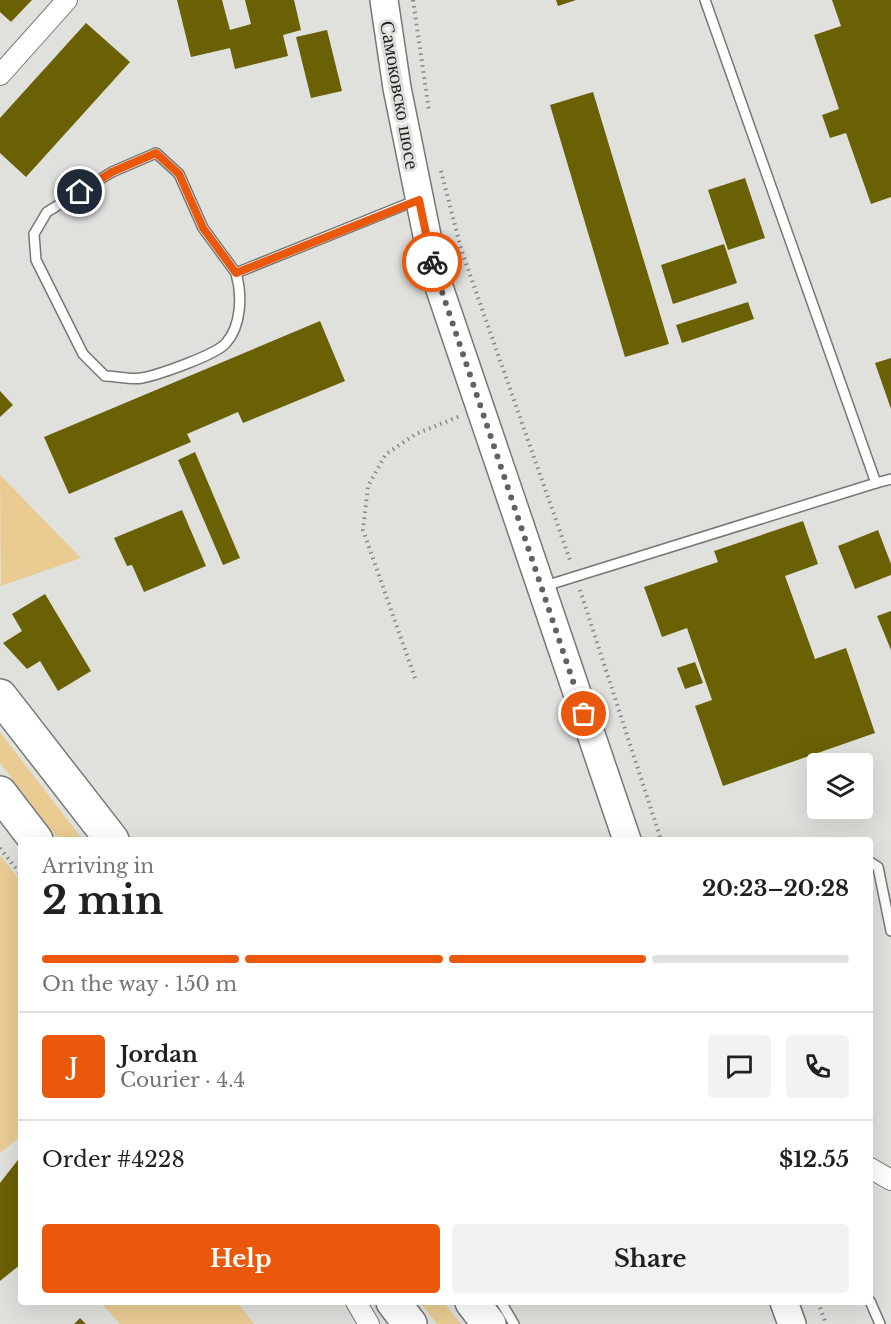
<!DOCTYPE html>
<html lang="en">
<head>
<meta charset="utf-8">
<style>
  :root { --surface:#fff; --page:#f2f2f2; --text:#202124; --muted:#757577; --line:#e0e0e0; --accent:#ea580c }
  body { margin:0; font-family:"Libre Baskerville",serif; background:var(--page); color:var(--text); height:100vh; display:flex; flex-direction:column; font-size:22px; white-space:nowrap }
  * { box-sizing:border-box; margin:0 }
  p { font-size:20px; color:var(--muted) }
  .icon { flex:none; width:33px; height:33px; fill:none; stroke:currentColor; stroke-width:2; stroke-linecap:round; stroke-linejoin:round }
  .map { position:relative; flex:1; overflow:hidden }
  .sheet { position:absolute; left:18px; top:837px; width:855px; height:468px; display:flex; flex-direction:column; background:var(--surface); border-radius:6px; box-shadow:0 6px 24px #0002 }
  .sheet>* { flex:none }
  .tools { position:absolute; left:807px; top:753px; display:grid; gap:12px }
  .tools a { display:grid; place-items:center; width:66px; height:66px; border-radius:6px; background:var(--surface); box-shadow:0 6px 24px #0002; font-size:30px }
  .pin { position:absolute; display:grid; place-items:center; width:51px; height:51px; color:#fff; margin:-26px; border:3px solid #fff; border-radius:50%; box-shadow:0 2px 6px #0007 }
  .courier { position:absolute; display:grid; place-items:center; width:60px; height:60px; margin:-30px; border:4px solid #ea580c; border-radius:50%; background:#fff; color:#222; box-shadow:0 2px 8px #0007 }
  .summary em { font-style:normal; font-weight:700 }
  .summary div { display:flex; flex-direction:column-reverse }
  .summary { display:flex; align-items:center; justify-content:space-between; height:102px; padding:0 24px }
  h1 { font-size:39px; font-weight:700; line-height:45px }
  .bar { display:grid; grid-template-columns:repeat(4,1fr); gap:9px 6px; align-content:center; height:72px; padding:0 24px }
  .bar i { height:8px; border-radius:4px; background:var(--line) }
  .bar .current { background:var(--accent) }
  .bar p { grid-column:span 4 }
  .line { display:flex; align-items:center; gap:15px; padding:0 24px; border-top:2px solid var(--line) }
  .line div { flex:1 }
  .round { display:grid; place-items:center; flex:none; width:63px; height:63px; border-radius:6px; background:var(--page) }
  .button { display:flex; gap:12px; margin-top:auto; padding:12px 24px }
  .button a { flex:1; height:69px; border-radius:6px; background:var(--accent); color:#fff; font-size:24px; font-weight:700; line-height:69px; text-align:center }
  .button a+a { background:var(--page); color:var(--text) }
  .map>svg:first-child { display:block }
  .green { fill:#eacc93 }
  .building { fill:#6a6004 }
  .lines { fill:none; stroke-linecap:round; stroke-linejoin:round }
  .lane-casing { stroke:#777875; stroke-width:12 }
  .street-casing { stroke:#777875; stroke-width:22 }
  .secondary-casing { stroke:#777875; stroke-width:30 }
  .highway-casing { stroke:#777875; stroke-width:36 }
  .path { stroke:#878885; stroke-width:4; stroke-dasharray:1.5 4.5; stroke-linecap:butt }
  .lane { stroke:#fff; stroke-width:9 }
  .street { stroke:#fff; stroke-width:20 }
  .secondary { stroke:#fff; stroke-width:27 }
  .highway { stroke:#fff; stroke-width:33 }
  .done { stroke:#626360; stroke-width:6; stroke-dasharray:0 10.8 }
  .route { stroke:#ea580c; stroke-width:8 }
  .labels { text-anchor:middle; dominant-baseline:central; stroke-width:6; stroke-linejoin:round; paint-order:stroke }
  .street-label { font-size:20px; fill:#1e1f1d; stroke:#e0e1dd }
</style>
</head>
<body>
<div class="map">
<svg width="891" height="1324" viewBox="0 0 891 1324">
  <rect width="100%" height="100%" fill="#e0e1dd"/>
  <g class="green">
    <polygon points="0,475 81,558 1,586"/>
    <polygon points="0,732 73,827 83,840 59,840 0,763"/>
    <polygon points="0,855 21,882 21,1136 0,1153"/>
    <polygon points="100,1302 237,1302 254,1324 120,1324"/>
    <polygon points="420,1302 443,1302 461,1324 437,1324"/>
  </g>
  <g class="building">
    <polygon points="0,0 32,0 11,22 0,12"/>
    <polygon points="177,0 222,0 230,30 251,24 245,0 294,0 301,30 283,35 288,56 235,69 230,48 191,57"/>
    <polygon points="556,0 576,0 558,6"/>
    <polygon points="832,0 891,0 891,197 871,204 846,133 830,138 822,115 839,109 814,35 841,26"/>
    <polygon points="86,23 130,62 26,177 0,153 0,118"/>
    <polygon points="327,30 342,91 311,98 296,37"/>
    <polygon points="593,92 669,344 625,357 550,105"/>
    <polygon points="745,178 765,238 728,250 708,190"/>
    <polygon points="724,244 737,283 673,304 661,265"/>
    <polygon points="748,302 754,319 682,343 676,325"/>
    <polygon points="320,321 345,381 243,423 238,412 187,434 191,442 69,494 44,437"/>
    <polygon points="891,358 891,409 875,363"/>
    <polygon points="0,391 13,405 0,417"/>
    <polygon points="195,452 240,558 223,565 178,460"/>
    <polygon points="182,510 206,566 144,592 132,565 127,566 114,538"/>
    <polygon points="803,521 818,564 785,576 815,659 846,648 875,733 723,786 695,706 712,700 687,628 662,637 644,587 718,562 714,551"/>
    <polygon points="878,530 891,564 891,575 855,589 838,546"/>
    <polygon points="45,594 91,671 58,691 40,661 27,669 3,643 22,631 12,614"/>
    <polygon points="891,611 891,650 877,616"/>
    <polygon points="695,662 703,683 685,689 677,668"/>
    <polygon points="21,1156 21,1264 0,1281 0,1183"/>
    <polygon points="80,1318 86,1324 74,1324"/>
  </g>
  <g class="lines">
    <defs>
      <g id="lane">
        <path d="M 236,273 L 203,228 L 179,174 L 156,153 L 112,172 L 47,212 L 34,234 L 36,260 L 83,354 L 105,376 C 116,376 131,380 142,378 C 158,375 216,355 226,343 C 242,325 242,294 236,273 L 417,200"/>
        <polyline points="876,483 891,479"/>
        <polyline points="545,586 876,483 705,0"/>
        <polyline points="870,862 878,867 891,931"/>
        <polyline points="870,1301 880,1324"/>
        <polyline points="501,1302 514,1324"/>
      </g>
      <g id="street">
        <polyline points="0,75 67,0"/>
        <polyline points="870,1168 891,1180"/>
        <polyline points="356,1302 369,1324"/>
      </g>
      <g id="secondary">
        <polyline points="384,0 397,88 435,275 627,840"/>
        <polyline points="784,1302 792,1324"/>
      </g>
      <g id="highway">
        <polyline points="0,696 112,840"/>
        <polyline points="0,793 36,840"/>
        <polyline points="393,1302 410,1324"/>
        <polyline points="472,1302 489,1324"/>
      </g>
    </defs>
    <use href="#lane" class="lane-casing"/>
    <use href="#street" class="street-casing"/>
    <use href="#secondary" class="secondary-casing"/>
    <use href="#highway" class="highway-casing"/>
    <g class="path">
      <polyline points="413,0 429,111"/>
      <polyline points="441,171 461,249 571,563"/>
      <polyline points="580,590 661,840"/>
      <polyline points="415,678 363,530 368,486 386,454 416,434 460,416"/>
      <polyline points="0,848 21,875"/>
      <polyline points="818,1302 826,1324"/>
    </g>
    <use href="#lane" class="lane"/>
    <use href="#street" class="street"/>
    <use href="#secondary" class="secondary"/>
    <use href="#highway" class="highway"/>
  </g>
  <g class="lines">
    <polyline class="done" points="432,262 584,714"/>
    <polyline class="route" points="80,192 112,172 156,153 179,174 203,228 236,273 419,200 432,262"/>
  </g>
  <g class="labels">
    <g class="street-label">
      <text transform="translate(400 95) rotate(80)">Самоковско шосе</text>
    </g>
  </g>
</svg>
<div class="tools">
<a><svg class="icon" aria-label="layers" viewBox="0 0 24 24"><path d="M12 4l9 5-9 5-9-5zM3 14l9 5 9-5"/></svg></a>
</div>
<div class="pin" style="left:584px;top:714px;background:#ea580c"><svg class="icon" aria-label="bag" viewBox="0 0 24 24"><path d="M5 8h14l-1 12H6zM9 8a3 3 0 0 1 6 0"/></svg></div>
<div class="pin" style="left:80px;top:192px;background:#1f2937"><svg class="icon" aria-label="home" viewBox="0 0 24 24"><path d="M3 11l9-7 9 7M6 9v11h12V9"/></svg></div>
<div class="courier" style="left:432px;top:262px"><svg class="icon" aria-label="bike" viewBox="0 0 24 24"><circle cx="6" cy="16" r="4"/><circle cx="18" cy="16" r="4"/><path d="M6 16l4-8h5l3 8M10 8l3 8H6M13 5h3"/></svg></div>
<section class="sheet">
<div class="summary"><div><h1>2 min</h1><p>Arriving in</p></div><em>20:23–20:28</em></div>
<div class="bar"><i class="current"></i><i class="current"></i><i class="current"></i><i></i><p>On the way · 150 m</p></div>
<div class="line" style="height:108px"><b class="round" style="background:var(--accent);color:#fff">J</b><div><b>Jordan</b><p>Courier · 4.4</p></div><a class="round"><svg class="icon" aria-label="chat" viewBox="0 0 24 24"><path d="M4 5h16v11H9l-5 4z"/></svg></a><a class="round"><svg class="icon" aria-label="phone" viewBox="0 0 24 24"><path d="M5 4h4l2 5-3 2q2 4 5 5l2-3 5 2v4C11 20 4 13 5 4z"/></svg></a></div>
<div class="line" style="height:78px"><div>Order #4228</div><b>$12.55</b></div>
<div class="button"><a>Help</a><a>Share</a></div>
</section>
</div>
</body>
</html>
